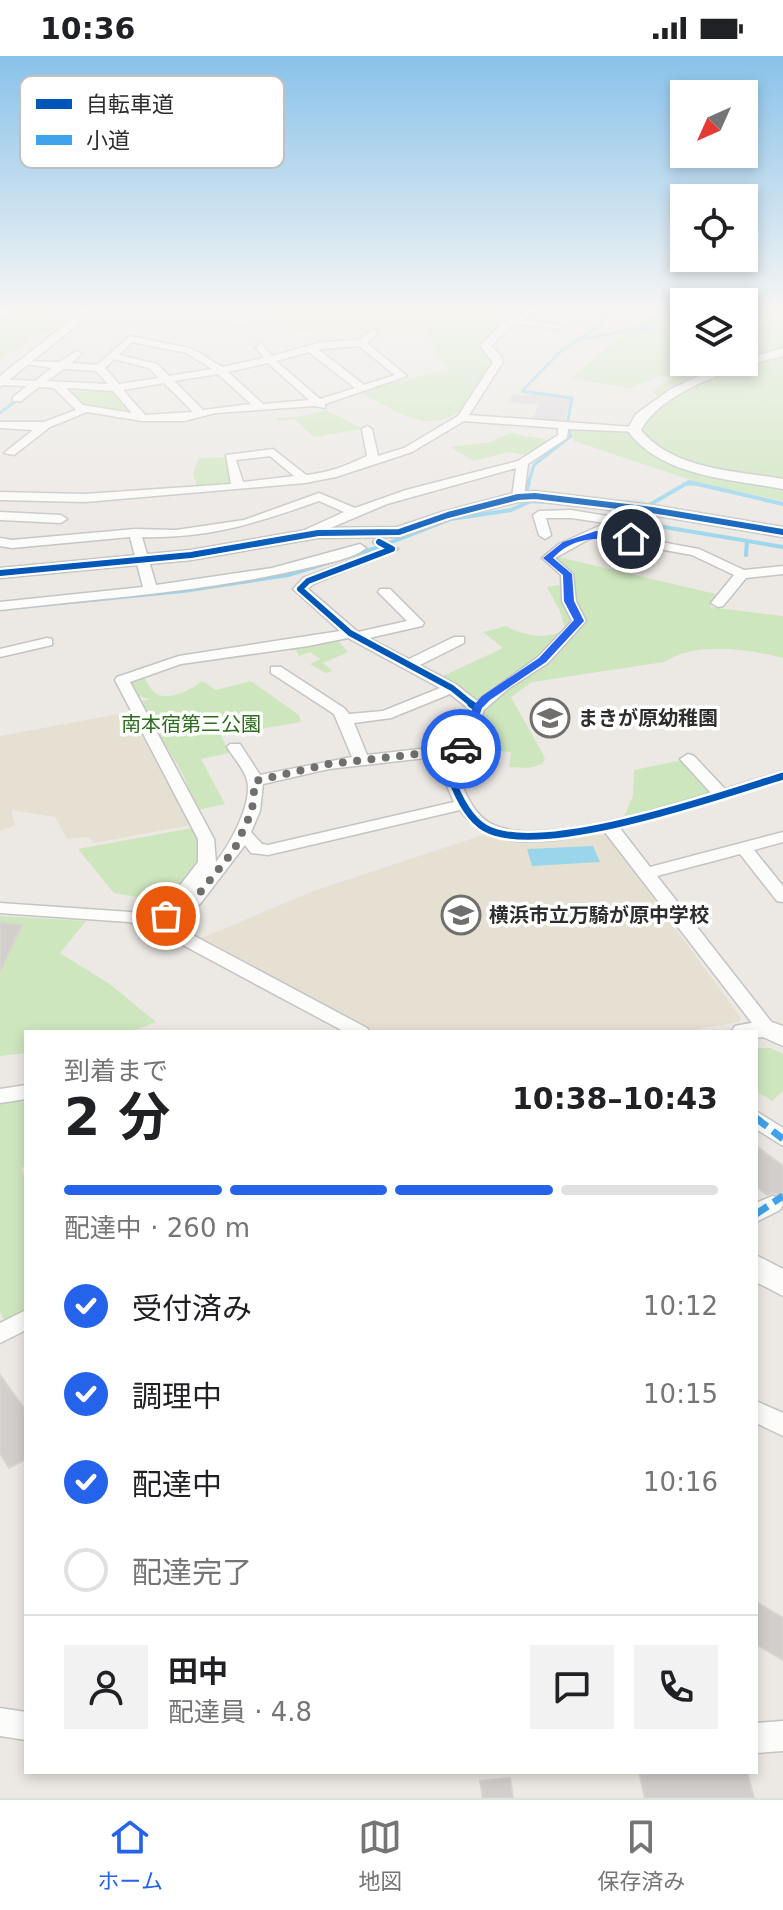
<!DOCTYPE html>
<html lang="ja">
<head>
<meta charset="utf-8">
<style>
  :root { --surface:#fff; --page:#f2f2f2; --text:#202124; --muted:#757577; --line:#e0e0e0; --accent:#2563eb }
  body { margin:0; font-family:"DejaVu Sans","Noto Sans JP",sans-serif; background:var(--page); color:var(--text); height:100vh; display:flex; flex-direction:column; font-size:30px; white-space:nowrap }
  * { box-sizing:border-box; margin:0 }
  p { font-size:26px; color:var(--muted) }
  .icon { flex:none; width:44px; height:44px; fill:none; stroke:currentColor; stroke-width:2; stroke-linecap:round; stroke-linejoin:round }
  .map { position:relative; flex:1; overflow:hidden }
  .drawer { position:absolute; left:24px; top:974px; width:734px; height:744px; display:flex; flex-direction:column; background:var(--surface); border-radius:0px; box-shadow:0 4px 12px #0003 }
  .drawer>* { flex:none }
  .needle { width:52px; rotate:225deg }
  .buttons { position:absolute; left:670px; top:24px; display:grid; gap:16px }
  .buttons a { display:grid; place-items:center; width:88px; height:88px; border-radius:0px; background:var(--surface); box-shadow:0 4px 12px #0003; font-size:40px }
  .pin { position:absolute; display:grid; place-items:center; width:68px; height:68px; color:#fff; margin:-34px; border:4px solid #fff; border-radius:50%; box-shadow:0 2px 8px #0007 }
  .courier { position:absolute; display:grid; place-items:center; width:80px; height:80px; margin:-40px; border:6px solid #2563eb; border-radius:50%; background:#fff; color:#222; box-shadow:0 2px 10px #0007 }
  .summary em { font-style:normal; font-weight:700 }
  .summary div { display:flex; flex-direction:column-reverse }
  .summary { display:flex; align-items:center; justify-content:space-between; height:136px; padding:0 40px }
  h1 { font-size:52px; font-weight:700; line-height:60px }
  .bar { display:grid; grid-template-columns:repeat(4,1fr); gap:12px 8px; align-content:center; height:96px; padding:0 40px }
  .bar i { height:10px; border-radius:6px; background:var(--line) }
  .bar .selected { background:var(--accent) }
  .bar p { grid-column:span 4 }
  .line { display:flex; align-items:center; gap:20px; padding:0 40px; border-top:2px solid var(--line) }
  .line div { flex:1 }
  .round { display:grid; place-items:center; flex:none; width:84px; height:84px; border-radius:0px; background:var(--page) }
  ol { padding:0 40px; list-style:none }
  li { display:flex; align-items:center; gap:24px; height:88px }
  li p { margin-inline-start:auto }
  li .icon { padding:8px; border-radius:50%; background:var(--accent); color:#fff; stroke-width:4 }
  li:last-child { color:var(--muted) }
  li i { width:44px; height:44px; border:4px solid var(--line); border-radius:50% }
  .status { display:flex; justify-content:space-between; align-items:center; height:56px; padding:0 40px; background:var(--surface); direction:ltr }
  .status svg { height:22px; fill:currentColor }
  .dock { display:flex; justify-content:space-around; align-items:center; height:112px; border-top:2px solid var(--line); background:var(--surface); font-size:22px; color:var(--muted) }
  .dock a { display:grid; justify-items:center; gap:4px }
  .dock .selected { color:var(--accent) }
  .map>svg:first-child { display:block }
  .industrial { fill:#dcd9db }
  .education { fill:#e6e0d3 }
  .green { fill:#cee6be }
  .water { fill:#99d6ec }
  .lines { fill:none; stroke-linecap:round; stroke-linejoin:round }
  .stream-far1 { stroke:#99d6ec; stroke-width:3 }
  .stream { stroke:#99d6ec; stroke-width:4 }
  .building { fill:#d1cecb; stroke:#d7d4d0; stroke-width:2 }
  .street-casing { stroke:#c5c4c5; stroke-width:3 }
  .secondary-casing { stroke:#c5c4c5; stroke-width:3 }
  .street { fill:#fcfcfb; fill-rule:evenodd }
  .secondary { fill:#fcfcfb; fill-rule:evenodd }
  .quiet { stroke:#3ea3eb; stroke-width:7; stroke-dasharray:14 7; stroke-linecap:butt }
  .cycleway-far1-casing { stroke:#fff; stroke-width:10 }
  .cycleway-casing { stroke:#fff; stroke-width:12 }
  .cycleway-far1 { stroke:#0057b8; stroke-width:6 }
  .cycleway { stroke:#0057b8; stroke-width:7 }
  .route { fill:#2563eb }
  .done { stroke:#706f6e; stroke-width:8; stroke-dasharray:0 14.4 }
  .labels { text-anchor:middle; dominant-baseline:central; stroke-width:7; stroke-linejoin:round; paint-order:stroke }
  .poi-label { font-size:20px; font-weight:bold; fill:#2e2e2e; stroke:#fff; text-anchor:start }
  .park-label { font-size:20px; fill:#2c6e1b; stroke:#fff }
  .key { fill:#fff; stroke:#c0c0c0; stroke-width:2 }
  .key-label { font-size:22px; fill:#2e2e2e }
</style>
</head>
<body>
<div class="status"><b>10:36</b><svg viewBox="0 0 49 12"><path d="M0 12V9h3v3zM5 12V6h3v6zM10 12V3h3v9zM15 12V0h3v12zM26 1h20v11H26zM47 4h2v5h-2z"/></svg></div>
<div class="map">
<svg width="783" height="1742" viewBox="0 0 783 1742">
  <rect width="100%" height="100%" fill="#ece8e4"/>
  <polygon class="industrial" points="532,337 571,343 563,368 531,366 538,349 509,346 512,339 525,340"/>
  <g class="education">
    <polygon points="129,656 191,769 94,787 89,781 67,783 55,761 11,754 15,769 0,775 0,680"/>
    <polygon points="483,779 607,779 741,962 738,966 681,976 375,976 199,883 316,834"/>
  </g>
  <g class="green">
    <path d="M 0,253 L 64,253 L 59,263 L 63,267 C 48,278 34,278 22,286 L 28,287 L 0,303 Z"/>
    <path d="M 242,253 L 515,253 L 525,255 L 483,290 L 494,302 C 492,318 484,327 474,340 C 438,387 400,358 359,335 C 389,326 417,322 448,314 L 435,298 L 427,273 L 300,275 L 265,262 L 246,269 L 248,273 L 227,272 L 263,259 Z"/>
    <polygon points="636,253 684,253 684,306 744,306 744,253 783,253 783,445 700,427 574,385 571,373 644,374 645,367 664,346 652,336 671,323 670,321 661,320 629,332 570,323 634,270"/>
    <polygon points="112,334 134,358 83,350 71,336"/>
    <polygon points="325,354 364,373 313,381 295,363 279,365 276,362 299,361"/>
    <polygon points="510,377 548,384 525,399 509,396 474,405 450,391 491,386"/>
    <polygon points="226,401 233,429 198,433 193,418 199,402"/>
    <path d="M 554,500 L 720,539 L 710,551 L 783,560 L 783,602 C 748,593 697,585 664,606 L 532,626 L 511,641 L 545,702 L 542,708 L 529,712 L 509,711 L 511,696 L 474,692 L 485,652 L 443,620 L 503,592 L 483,576 L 506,570 C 521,579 550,585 565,573 L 560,555 L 547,531 L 573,527 L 552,504 Z"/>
    <polygon points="349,578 354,581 338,585 348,596 323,607 332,615 326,617 310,608 320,603 310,596 299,600 296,594 292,595 291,590"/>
    <path d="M 139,622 L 144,622 C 148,627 152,636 157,638 C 169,645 193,633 202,625 L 216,634 L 251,625 L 299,659 L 301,666 L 221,679 L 229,697 L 201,703 L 225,748 L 197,754 L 183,718 L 139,646 L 149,643 L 136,639 L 131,625 Z"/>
    <polygon points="682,704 713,735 708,739 623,763 633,740 634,714"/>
    <polygon points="192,772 199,786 199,806 156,860 151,859 158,848 154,844 114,837 78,793"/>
    <polygon points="0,860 86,865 60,897 111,929 156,966 130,976 26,976 26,997 0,1000"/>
    <polygon points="756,992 771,992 783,998 783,1035 772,1045 756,1035"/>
    <polygon points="26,1042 26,1110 21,1112 26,1126 26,1258 6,1267 0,1256 0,1047"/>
  </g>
  <polygon class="water" points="593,790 600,806 532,810 527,793"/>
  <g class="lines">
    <g class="stream-far1">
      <polyline points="641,273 657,276"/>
      <polyline points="579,284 642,272 659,257 674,253"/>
      <polyline points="0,357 17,344"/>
      <polyline points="528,428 534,409 571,380 567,369 572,342 522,335 560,296 604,266 604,253"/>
      <polyline points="686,428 697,428"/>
    </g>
    <g class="stream">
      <polyline points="527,433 529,426"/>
      <polyline points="644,452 689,426 783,448"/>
      <polyline points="627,455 636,463 652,469 783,491"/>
      <polyline points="746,499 747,485"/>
      <polyline points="0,553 183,535 288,519 379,491 451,463 511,454 531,445 544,446"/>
    </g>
  </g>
  <g class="building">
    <polygon points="0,867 22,869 0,915"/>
    <polygon points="756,1090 783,1110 783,1141 773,1137 767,1139 756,1130"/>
    <polygon points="0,1319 26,1355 26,1403 9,1412 0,1397"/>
    <polygon points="756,1546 783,1562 783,1604 756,1588"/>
    <polygon points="639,1716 747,1716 754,1742 645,1742"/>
    <polygon points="510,1722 513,1742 483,1742 480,1725"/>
  </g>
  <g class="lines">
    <defs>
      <g id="street">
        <polygon points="4,253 14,253 0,264 0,256"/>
        <path d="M 529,253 L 540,253 L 523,263 L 563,270 L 558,273 L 515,267 L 491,290 L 500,299 L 503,306 L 469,359 L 634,371 L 638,372 L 638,376 L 568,373 L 567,382 L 528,408 L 524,441 L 518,445 L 512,441 L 516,412 L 387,448 L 302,484 L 298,483 L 298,477 L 344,456 L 319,445 C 257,467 208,483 142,481 L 156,529 L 272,512 L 360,488 L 366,492 C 351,504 322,508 303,513 C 203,536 102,542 0,554 L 0,546 L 143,531 L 130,481 L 12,492 L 0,490 L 0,482 L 12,484 L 135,473 L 176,474 L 244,464 L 319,437 L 355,452 L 406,434 L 518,405 L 558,379 L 558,372 L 464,365 L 412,396 L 336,421 L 305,427 L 85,446 L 0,444 L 0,436 L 85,438 L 231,428 L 226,399 L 273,393 L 306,419 C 332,416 345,410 367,400 L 362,373 L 367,370 L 372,373 L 378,400 L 404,392 L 458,360 L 493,306 L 480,290 L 508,262 ZM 270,400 L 294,420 L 243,426 L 236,404 Z"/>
        <path d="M 373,274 L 378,277 L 367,287 L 407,320 L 325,348 L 325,352 L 315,350 L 216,357 L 184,365 L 142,365 L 87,356 L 50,371 L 14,399 L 4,397 L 33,374 L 0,372 L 0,366 L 44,366 L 76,354 L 54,332 L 39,331 L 21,345 L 13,345 L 13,341 L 27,330 L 0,329 L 0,323 L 35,325 L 52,312 L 19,307 L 20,305 L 59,306 L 77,295 L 82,298 L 71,307 L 97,309 L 130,280 L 193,293 L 222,311 L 264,302 L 256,291 L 261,288 L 272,300 L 322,286 L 358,284 ZM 132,286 L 186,297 L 212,313 L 169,320 L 157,308 L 119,299 ZM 359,290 L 395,319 L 364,329 L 318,293 ZM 309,296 L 355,332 L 320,343 L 276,305 ZM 114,303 L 149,312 L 159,322 L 119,328 L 105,312 ZM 268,307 L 309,344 L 263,348 L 228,316 ZM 64,313 L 96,315 L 108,328 L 47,325 ZM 218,318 L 251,348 L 203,354 L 174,325 ZM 164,327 L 193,356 L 145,359 L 123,334 ZM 66,332 L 113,335 L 132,357 L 83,349 Z"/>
        <path d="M 571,454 L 619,462 L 636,458 L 636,464 L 606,476 L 699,493 L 744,514 L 783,510 L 783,518 L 746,522 L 723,550 L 718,551 L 711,547 L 734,519 L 692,499 L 593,481 L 555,502 L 573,518 L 576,545 L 586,565 L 548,607 L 508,633 L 484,654 L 459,721 C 465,738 476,762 494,769 C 541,791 661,752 711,737 L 680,703 L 688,698 L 694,700 L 725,733 L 783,715 L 783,725 L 619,771 L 650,811 L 783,776 L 783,786 L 754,794 L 783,830 L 783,846 L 777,845 L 740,798 L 657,820 L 773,968 L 776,972 L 773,976 L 759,976 L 604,775 C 557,785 492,800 460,754 L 268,799 L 251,797 L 245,789 L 200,848 L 175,861 L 170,867 L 367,972 L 370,976 L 345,976 L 153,873 L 129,866 L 0,857 L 0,847 L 130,856 L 155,862 L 198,806 L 198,783 L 115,624 L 117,621 L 179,600 L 340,575 L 293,533 L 303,522 L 382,493 L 373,486 L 379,482 L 398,493 L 313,528 L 308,533 L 358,576 L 407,565 L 378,536 L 380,533 L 390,533 L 424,567 L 422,570 L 369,582 L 409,603 L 454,581 L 464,581 L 464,587 L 420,609 L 457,629 L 477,645 L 538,601 L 572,565 L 562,545 L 561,519 L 542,502 L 559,488 L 606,467 L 571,462 L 546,462 L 551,479 L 545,483 L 539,479 L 533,459 L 539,455 ZM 348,582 L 440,632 L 383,655 L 349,658 L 344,652 L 281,611 L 271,611 L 271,617 L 334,658 L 352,701 L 260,719 L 240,688 L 230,688 L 227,691 C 233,701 244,713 247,724 C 253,748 230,788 216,806 L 214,783 L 130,626 L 181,608 L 308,590 ZM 450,638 L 469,653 L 455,689 L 367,699 L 354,667 L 391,662 ZM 452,699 L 443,721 L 454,746 L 268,789 L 262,788 L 251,776 L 260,755 L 263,728 L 329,713 Z"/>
        <polygon points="0,456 61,459 67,463 61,467 0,464"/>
        <polygon points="47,582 52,583 52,589 0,601 0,593"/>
        <polygon points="26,1029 26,1043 0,1047 0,1033"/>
        <polygon points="756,1055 783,1072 783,1090 756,1073"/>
        <polygon points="772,1140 780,1142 783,1148 780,1154 756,1166 756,1147"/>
        <polygon points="26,1254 26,1274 0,1287 0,1267"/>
        <polygon points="756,1345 783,1357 783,1380 756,1367"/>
        <polygon points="0,1652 26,1656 26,1684 0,1680"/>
        <polygon points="783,1665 783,1695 756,1697 756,1667"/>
      </g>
      <g id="secondary">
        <polygon points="84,253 97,253 0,331 0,320"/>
        <path d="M 783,292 L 783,300 C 740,310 663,333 641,374 C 673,414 737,415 783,423 L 783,433 C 730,423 661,421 627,374 L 636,358 L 671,333 L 718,311 Z"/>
        <polygon points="535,435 652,449 783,471 783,481 652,459 535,445 518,446 454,462 399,481 318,482 191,504 0,522 0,512 191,494 318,472 397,471 442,456 518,436"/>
        <polygon points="766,964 783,970 783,990 763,981 756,982 756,976 731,976 735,970"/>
        <polygon points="756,1199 783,1213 783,1240 756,1226"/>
      </g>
    </defs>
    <use href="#street" class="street-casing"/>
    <use href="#secondary" class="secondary-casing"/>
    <use href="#street" class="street"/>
    <use href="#secondary" class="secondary"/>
    <g class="quiet">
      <polyline points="756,1062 783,1083"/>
      <polyline points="756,1158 783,1140"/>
    </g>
    <defs>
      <g id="cycleway-far1">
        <polyline points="379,486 392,493 308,525 300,533 350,577 452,632 474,650"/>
        <polyline points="0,517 191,499 318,477 399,476 448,459 518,441 535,440 652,454 783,476"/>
      </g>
      <path id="cycleway" d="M 471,648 L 477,652 L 451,721 C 457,738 468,762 485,772 C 539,803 722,739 783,720"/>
    </defs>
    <use href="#cycleway-far1" class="cycleway-far1-casing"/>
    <use href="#cycleway" class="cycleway-casing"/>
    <use href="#cycleway-far1" class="cycleway-far1"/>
    <use href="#cycleway" class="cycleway"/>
  </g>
  <linearGradient id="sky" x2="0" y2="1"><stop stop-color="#88c2ea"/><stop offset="0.51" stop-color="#f6f5f3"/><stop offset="1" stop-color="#f6f5f3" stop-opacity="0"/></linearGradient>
  <rect width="783" height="496" fill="url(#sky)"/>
  <path class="route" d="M 596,475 L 636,483 L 631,486 C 603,481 574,479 553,502 L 572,518 L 574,545 L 584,565 L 546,606 L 490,644 L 482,652 L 467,693 L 457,696 L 474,649 L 482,640 L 539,602 L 574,564 L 564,545 L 563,519 L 543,502 L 563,486 Z"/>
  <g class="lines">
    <polyline class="done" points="166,860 194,844 234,794 252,755 255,725 329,708 461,693"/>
  </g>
  <defs>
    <symbol id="school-ring" viewBox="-11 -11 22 22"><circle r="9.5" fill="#fff" stroke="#706f6e" stroke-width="1.5"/><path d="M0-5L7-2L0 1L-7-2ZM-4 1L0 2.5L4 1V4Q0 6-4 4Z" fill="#706f6e"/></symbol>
  </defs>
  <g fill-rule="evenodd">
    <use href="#school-ring" x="528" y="640" width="44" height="44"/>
    <use href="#school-ring" x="439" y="837" width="44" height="44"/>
  </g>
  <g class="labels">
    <g class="poi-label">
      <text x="578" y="662">まきが原幼稚園</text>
      <text x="489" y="859">横浜市立万騎が原中学校</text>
    </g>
    <g class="park-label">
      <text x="191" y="668">南本宿第三公園</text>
    </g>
  </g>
  <rect x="20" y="20" width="264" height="92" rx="12" class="key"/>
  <rect x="36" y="43" width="36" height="10" fill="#0057b8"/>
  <rect x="36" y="79" width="36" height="10" fill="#3ea3eb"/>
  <g class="key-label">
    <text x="86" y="56">自転車道</text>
    <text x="86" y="92">小道</text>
  </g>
</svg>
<div class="buttons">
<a><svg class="needle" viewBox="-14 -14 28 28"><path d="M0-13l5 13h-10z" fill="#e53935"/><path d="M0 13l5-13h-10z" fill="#757577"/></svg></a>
<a><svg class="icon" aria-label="locate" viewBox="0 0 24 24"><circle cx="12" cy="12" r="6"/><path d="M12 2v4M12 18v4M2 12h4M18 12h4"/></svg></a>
<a><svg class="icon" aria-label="layers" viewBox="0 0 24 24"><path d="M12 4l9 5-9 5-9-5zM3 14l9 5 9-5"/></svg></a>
</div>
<div class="pin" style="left:166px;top:860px;background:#ea580c"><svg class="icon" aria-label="bag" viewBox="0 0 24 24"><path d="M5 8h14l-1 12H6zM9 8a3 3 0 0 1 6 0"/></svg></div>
<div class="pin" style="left:631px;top:483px;background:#1f2937"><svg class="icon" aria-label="home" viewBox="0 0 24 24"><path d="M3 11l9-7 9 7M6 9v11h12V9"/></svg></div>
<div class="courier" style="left:461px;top:693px"><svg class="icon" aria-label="car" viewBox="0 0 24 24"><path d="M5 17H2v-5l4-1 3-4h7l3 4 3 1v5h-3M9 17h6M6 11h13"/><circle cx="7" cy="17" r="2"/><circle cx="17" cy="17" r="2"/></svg></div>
<section class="drawer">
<div class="summary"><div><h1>2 分</h1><p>到着まで</p></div><em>10:38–10:43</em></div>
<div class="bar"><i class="selected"></i><i class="selected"></i><i class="selected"></i><i></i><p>配達中 · 260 m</p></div>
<ol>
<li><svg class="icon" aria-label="check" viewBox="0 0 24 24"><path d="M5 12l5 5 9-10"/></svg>受付済み<p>10:12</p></li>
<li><svg class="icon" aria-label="check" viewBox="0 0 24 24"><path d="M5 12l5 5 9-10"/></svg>調理中<p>10:15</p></li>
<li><svg class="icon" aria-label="check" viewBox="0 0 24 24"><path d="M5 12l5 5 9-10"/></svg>配達中<p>10:16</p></li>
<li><i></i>配達完了</li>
</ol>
<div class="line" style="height:144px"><a class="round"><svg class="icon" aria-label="person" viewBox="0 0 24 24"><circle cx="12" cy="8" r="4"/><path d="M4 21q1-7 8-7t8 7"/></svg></a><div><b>田中</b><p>配達員 · 4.8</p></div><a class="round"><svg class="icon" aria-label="chat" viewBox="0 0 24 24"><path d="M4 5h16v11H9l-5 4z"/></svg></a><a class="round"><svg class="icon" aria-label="phone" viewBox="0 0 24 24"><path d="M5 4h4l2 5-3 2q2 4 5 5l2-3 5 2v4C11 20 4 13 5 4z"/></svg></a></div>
</section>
</div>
<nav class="dock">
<a class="selected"><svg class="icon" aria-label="home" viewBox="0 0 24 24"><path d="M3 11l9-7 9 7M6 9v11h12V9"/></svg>ホーム</a>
<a><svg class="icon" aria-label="map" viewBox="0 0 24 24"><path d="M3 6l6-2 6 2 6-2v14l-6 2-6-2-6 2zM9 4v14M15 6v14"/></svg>地図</a>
<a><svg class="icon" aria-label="saved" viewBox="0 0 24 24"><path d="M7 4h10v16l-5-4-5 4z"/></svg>保存済み</a>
</nav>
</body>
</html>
